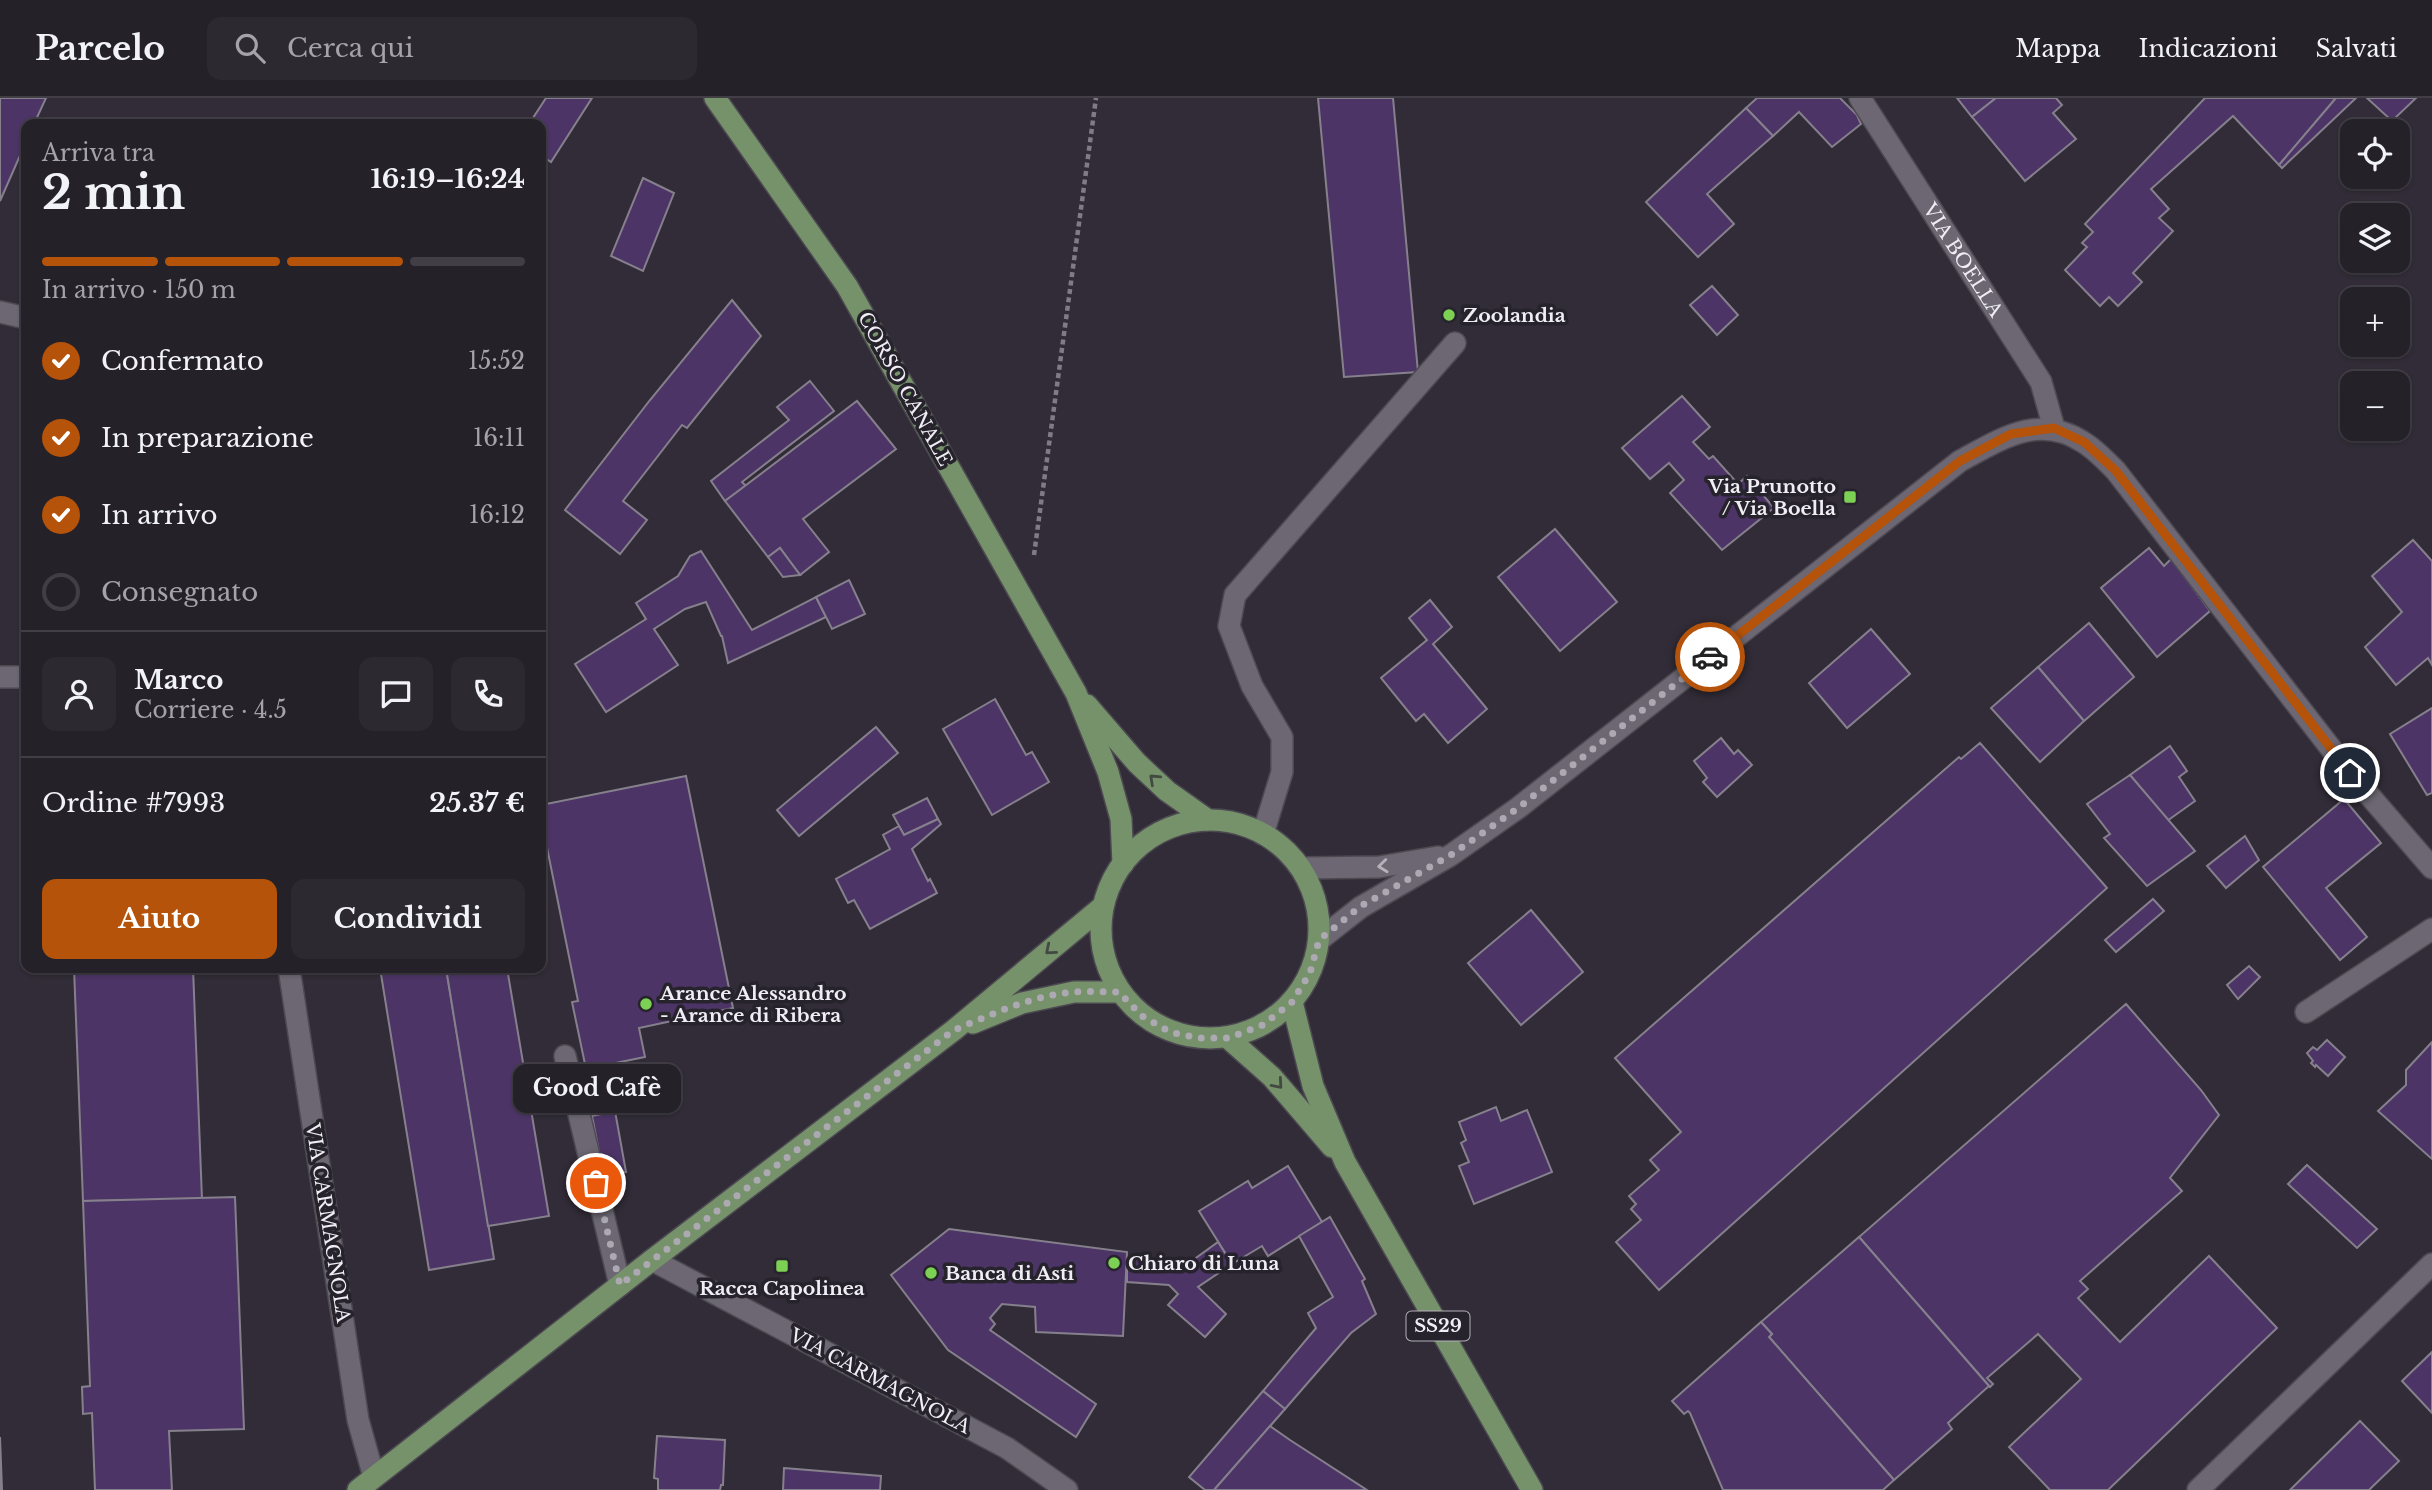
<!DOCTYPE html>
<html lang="it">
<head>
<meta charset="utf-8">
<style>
  :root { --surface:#252129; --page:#2d2931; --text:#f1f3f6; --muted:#a3a3a8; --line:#423e46; --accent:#b45309 }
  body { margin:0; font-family:"Libre Baskerville",serif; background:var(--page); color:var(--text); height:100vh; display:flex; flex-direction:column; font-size:26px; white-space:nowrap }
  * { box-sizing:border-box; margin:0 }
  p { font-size:23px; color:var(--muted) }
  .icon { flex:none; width:38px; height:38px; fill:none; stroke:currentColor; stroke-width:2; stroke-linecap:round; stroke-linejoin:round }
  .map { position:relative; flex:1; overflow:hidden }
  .drawer { position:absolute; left:21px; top:21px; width:525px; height:854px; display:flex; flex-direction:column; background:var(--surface); border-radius:14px; box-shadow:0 2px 5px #0004,0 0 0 2px var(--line) }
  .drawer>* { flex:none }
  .buttons { position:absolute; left:2340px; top:21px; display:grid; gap:14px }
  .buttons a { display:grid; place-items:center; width:70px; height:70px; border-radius:14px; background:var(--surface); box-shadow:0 2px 5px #0004,0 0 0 2px var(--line); font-size:35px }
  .pin { position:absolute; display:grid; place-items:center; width:60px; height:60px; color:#fff; margin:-30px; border:4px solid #fff; border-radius:50%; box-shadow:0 2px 7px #0007 }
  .courier { position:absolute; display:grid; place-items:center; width:70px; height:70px; margin:-35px; border:5px solid #b45309; border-radius:50%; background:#fff; color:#222; box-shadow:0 2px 9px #0007 }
  .bubble { position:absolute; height:49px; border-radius:14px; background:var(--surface); box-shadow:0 2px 5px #0004,0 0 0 2px var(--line); font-size:23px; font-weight:800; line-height:49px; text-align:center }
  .head em { font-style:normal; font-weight:800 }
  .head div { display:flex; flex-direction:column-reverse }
  .head { display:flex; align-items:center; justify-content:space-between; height:119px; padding:0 21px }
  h1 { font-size:46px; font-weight:800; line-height:52px }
  .bar { display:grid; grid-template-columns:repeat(4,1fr); gap:10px 7px; align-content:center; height:84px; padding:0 21px }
  .bar i { height:9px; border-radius:5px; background:var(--line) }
  .bar .selected { background:var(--accent) }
  .bar p { grid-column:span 4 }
  .line { display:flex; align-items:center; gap:18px; padding:0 21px; border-top:2px solid var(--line) }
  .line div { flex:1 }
  .round { display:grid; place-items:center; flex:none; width:74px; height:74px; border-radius:14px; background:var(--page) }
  ol { padding:0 21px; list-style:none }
  li { display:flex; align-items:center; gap:21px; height:77px }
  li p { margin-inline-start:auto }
  li .icon { padding:7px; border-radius:50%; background:var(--accent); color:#fff; stroke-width:4 }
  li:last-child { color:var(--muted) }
  li i { width:38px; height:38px; border:4px solid var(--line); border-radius:50% }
  .button { display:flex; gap:14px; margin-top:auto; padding:14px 21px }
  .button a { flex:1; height:80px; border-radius:14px; background:var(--accent); color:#fff; font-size:28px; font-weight:800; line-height:80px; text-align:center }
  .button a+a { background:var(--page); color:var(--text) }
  header { display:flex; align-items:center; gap:42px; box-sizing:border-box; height:98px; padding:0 35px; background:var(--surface); border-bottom:2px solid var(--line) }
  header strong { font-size:33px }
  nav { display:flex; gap:38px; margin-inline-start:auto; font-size:24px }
  .search { width:490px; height:63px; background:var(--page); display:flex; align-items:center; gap:18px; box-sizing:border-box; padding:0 24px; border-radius:14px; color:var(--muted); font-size:26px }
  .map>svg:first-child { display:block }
  .building { fill:#4c3566; stroke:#85808c; stroke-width:2 }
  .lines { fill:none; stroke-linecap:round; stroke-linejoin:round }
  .minor-casing { stroke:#4d4951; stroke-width:24 }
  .major-casing { stroke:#4d4951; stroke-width:24 }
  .path { stroke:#807c85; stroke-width:4.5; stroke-dasharray:5 3.5; stroke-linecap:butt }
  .minor { stroke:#6c6772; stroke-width:21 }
  .major { stroke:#76926b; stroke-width:21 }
  .oneway { stroke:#434a42 }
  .oneway2 { stroke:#b5b1ba }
  .done { stroke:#ada9b2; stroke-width:7; stroke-dasharray:0 12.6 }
  .route { stroke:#b45309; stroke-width:9 }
  .poi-dot { fill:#7cd154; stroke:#27232c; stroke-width:2.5 }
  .labels { text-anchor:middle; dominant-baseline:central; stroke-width:7; stroke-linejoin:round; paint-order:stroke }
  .shield { fill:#27232c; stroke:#b4b0b8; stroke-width:2 }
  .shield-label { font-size:18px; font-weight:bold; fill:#f0edf4 }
  .street-label { font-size:19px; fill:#f0edf4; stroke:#27232c }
  .poi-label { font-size:19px; font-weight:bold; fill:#f0edf4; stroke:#27232c; text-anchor:start }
</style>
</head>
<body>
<header>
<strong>Parcelo</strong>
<div class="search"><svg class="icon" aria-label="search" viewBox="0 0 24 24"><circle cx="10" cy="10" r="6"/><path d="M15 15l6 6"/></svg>Cerca qui</div>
<nav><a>Mappa</a><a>Indicazioni</a><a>Salvati</a></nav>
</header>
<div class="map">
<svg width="2432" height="1392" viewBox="0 0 2432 1392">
  <rect width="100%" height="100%" fill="#312c37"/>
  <g class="building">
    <polygon points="0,0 46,0 34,26 26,26 26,44 0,103"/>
    <polygon points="546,0 592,0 551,64 541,57 541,26 529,26"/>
    <polygon points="1318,0 1393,0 1418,274 1344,279"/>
    <polygon points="1757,0 1840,0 1857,17 1861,26 1832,49 1799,14 1773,38 1746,10"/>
    <polygon points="1957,0 1996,0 1972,19"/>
    <polygon points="1996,0 2056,0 2062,7 2053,15 2076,41 2025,83 1972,19"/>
    <polygon points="2205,0 2336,0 2279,67 2233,18 2151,91 2169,111 2159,120 2173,133 2133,175 2142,184 2118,208 2109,199 2100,208 2065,172 2087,149 2082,145 2093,134 2085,126"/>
    <polygon points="2336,0 2356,0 2282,70 2279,67"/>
    <polygon points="2367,0 2416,0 2392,23"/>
    <polygon points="1746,10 1773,38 1707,96 1734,126 1698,159 1646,104"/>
    <polygon points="643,80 674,95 643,173 611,158"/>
    <polygon points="1712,188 1738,217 1717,237 1690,207"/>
    <polygon points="732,202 761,238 687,330 682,327 623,403 647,422 620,456 565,412 650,302"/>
    <polygon points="810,283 834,313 742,384 746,388 725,403 711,383 789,322 777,309"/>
    <polygon points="1682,298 1710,329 1693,344 1709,361 1713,358 1738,386 1747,378 1774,410 1722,452 1670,395 1684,382 1669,365 1650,381 1622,350"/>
    <polygon points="857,303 896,351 803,421 829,454 800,477 780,450 768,459 725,403"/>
    <polygon points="1555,431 1617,504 1560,553 1498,479"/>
    <polygon points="2413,442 2432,463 2432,567 2428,560 2396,587 2365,549 2402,514 2372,478"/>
    <polygon points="780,450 800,477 783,479 768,459"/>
    <polygon points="2149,450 2164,468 2171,461 2210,513 2157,559 2101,490"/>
    <polygon points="701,453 752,532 816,499 826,519 728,565 722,538 721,538 706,504 685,511 654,531 678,567 606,614 575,566 646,521 636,505 678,478 690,458"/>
    <polygon points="849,482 865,516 832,531 816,499"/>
    <polygon points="1430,502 1452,529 1433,546 1487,611 1448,645 1424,616 1416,623 1381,580 1427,542 1409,520"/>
    <polygon points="2089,525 2134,579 2084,623 2038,569"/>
    <polygon points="1871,531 1910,576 1847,630 1809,585"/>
    <polygon points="2038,569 2084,623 2040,664 1991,610"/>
    <polygon points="995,601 1026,657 1032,654 1049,684 992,717 943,631"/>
    <polygon points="2432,610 2432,695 2427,697 2390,636"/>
    <polygon points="876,629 898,655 799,738 777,712"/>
    <polygon points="1721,640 1734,656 1738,652 1752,667 1717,699 1703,684 1707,680 1694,663"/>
    <polygon points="1980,645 2107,790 1659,1192 1616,1144 1641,1122 1631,1111 1636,1106 1629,1098 1659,1072 1650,1062 1681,1034 1615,960 1959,659 1961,661"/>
    <polygon points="2170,648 2187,673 2179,679 2195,703 2167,723 2130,677"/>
    <polygon points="2130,677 2195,753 2147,788 2104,740 2110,736 2087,706"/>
    <polygon points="686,678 733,910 639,930 645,959 586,971 572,904 578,903 541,720 541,707"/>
    <polygon points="927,700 938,721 904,737 893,717"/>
    <polygon points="2344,701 2381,745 2326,790 2367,839 2340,862 2263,769"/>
    <polygon points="938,721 941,726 912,751 928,783 930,781 937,795 870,831 854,802 848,805 836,781 890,751 883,737 899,728 904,737"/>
    <polygon points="2245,738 2259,762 2226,790 2207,768"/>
    <polygon points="2153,801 2164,813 2116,854 2105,842"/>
    <polygon points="1531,812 1583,874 1521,927 1468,865"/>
    <polygon points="2249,868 2260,879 2238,901 2227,887"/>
    <polygon points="74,870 193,870 202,1101 83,1103"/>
    <polygon points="380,870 446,870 494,1161 429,1172"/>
    <polygon points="446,870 507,870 549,1118 488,1128"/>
    <polygon points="2126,906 2201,992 2219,1017 2170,1080 2182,1093 2080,1183 2088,1191 2078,1200 2120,1244 2209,1158 2277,1230 2108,1392 2050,1392 2009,1349 2081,1281 2038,1236 1987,1280 1993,1286 1990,1289 1859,1139"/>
    <polygon points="2327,942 2345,959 2328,978 2316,967 2315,969 2311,965 2313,963 2307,955 2313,949 2317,952"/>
    <polygon points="2432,944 2432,1061 2378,1013 2406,987 2406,972"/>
    <polygon points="1496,1009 1501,1023 1527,1012 1552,1074 1474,1106 1459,1068 1469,1064 1461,1045 1466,1042 1459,1024"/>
    <polygon points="615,1013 626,1074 604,1079 592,1018"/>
    <polygon points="2307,1067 2377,1131 2357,1150 2288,1086"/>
    <polygon points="1288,1068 1322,1124 1268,1158 1262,1148 1232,1166 1199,1113 1248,1083 1252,1090"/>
    <polygon points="235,1099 244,1331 169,1333 172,1392 95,1392 92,1315 83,1316 82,1289 90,1288 83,1103"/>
    <polygon points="1330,1119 1365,1181 1362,1183 1376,1216 1351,1235 1285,1311 1263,1293 1316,1230 1308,1215 1333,1199 1299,1138"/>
    <polygon points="949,1131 1127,1154 1123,1238 1036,1234 1035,1209 1002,1206 990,1220 995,1226 990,1232 1096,1306 1076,1339 948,1252 891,1177"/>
    <polygon points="1859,1139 1989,1288 1948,1325 1952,1331 1894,1382 1769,1239 1772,1236 1761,1224"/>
    <polygon points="1218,1144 1232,1166 1198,1189 1226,1216 1205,1239 1168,1207 1178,1196 1169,1187 1127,1184 1127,1161 1176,1165 1182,1170"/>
    <polygon points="1761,1224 1772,1236 1769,1239 1894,1382 1883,1392 1723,1392 1690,1315 1688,1313 1684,1316 1672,1303"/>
    <polygon points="2432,1254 2432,1315 2402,1283"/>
    <polygon points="1263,1293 1285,1311 1214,1392 1205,1392 1189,1379"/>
    <polygon points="2360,1323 2399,1363 2369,1392 2290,1392"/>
    <polygon points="1270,1328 1290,1342 1367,1392 1214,1392"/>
    <polygon points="657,1338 725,1342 723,1387 721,1387 720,1392 658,1392 658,1381 654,1380"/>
    <polygon points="0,1339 2,1392 0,1392"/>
    <polygon points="784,1370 881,1378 880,1392 783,1392"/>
  </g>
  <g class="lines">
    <defs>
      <g id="minor">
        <path id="s1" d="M 1860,0 L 2041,284 L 2054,330"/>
        <polyline points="0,214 26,220"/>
        <polyline points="0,579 26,579"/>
        <polyline points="1263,736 1282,674 1282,639 1252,588 1229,528 1235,497 1455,245"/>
        <polyline points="1301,770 1379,769 1438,759"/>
        <path d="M 1319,842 L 1361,809 L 1451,757 L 1518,710 L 1960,363 C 2001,341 2039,315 2083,344 C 2095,351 2106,363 2116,373 L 2350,675 L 2432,770"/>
        <polyline points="289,870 358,1322 374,1379"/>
        <polyline points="2306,914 2432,831"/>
        <polyline points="565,958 620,1187"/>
        <polyline points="652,1162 1007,1350 1067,1392"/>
        <polyline points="2198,1392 2432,1166"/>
      </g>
      <g id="major">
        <polyline points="715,0 847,188 1076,595 1108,674 1121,721 1123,766"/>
        <polyline points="1087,607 1137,665 1167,693 1208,722"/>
        <circle cx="1210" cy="831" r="109"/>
        <polyline points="1292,904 1313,988 1345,1064 1532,1392"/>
        <polyline points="973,925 1022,905 1074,894 1120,894"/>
        <polyline points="1228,940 1272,979 1332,1049"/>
        <polyline points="358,1392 652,1162 954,932 1102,809"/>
      </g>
    </defs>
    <use href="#minor" class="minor-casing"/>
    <use href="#major" class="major-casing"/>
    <polyline class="path" points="1034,457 1096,0"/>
    <use href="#minor" class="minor"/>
    <use href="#major" class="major"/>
  </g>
  <defs><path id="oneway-chevron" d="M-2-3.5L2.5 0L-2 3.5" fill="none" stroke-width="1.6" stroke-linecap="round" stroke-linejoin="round" transform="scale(1.75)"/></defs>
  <g class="oneway">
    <use href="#oneway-chevron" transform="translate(1154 681) rotate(-137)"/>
    <use href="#oneway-chevron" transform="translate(1050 852) rotate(140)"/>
    <use href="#oneway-chevron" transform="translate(1278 986) rotate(49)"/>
  </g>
  <use class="oneway2" href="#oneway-chevron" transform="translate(1383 768) rotate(174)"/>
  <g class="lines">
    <path class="done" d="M 596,1085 L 620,1187 L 954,932 C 993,916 1033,897 1075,894 C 1090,893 1105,894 1119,894 L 1142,918 L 1170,934 L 1198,940 L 1228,940 L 1263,927 L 1292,904 L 1310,875 L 1319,842 L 1361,808 L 1451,757 L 1518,710 L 1710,559"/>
    <polyline class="route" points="1710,559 1960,363 2011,336 2054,330 2084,344 2116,373 2350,675"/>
  </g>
  <g class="poi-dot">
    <circle cx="1449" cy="217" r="7"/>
    <rect x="1843" y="392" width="14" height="14" rx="3.5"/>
    <circle cx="646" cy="906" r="7"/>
    <circle cx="1114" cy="1165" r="7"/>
    <rect x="775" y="1161" width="14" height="14" rx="3.5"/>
    <circle cx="931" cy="1175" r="7"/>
  </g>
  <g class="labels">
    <rect class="shield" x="1406.5" y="1213.5" width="63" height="29" rx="5"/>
    <g class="shield-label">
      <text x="1438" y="1228">SS29</text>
    </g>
    <g class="street-label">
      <text stroke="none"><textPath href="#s1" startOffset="192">VIA BOELLA</textPath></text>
      <text transform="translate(905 291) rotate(61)">CORSO CANALE</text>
      <text transform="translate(328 1125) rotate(81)">VIA CARMAGNOLA</text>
      <text transform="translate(880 1283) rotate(28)">VIA CARMAGNOLA</text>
    </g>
    <g class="poi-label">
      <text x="1463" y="217">Zoolandia</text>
      <text x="1836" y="388" text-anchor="end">Via Prunotto<tspan x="1836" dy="22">/ Via Boella</tspan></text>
      <text x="660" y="895">Arance Alessandro<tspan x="660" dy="22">- Arance di Ribera</tspan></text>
      <text x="1128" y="1165">Chiaro di Luna</text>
      <text x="945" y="1175">Banca di Asti</text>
      <text x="782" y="1190" text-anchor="middle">Racca Capolinea</text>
    </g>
  </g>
</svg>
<div class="buttons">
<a><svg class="icon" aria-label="locate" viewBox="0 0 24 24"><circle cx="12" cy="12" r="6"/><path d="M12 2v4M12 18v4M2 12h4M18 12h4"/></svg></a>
<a><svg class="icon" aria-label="layers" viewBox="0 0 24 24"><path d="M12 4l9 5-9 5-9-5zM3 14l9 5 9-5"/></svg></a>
<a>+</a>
<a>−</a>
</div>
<div class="pin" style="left:596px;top:1085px;background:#ea580c"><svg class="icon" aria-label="bag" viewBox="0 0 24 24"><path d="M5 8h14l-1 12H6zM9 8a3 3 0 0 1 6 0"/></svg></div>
<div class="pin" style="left:2350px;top:675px;background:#1f2937"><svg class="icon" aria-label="home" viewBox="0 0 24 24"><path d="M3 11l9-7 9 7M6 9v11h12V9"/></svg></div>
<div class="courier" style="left:1710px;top:559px"><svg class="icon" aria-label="car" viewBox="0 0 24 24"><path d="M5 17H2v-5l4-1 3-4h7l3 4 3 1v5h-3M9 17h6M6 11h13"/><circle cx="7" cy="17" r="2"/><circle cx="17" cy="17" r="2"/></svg></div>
<div class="bubble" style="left:513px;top:966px;width:168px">Good Cafè</div>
<section class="drawer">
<div class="head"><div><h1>2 min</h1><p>Arriva tra</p></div><em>16:19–16:24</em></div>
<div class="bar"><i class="selected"></i><i class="selected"></i><i class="selected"></i><i></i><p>In arrivo · 150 m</p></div>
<ol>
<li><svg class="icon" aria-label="check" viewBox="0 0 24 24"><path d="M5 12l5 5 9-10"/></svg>Confermato<p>15:52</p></li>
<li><svg class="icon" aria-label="check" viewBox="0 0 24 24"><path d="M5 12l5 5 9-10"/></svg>In preparazione<p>16:11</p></li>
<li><svg class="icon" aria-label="check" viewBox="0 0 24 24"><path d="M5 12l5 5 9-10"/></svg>In arrivo<p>16:12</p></li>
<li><i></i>Consegnato</li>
</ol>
<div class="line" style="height:126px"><a class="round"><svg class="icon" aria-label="person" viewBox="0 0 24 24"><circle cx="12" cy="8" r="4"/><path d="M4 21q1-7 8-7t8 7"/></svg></a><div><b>Marco</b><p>Corriere · 4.5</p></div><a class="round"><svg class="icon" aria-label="chat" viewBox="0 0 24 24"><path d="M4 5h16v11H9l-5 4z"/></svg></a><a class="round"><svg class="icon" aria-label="phone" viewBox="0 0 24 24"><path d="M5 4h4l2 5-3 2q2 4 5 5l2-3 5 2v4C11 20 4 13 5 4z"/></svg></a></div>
<div class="line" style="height:91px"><div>Ordine #7993</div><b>25.37 €</b></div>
<div class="button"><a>Aiuto</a><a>Condividi</a></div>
</section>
</div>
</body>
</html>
